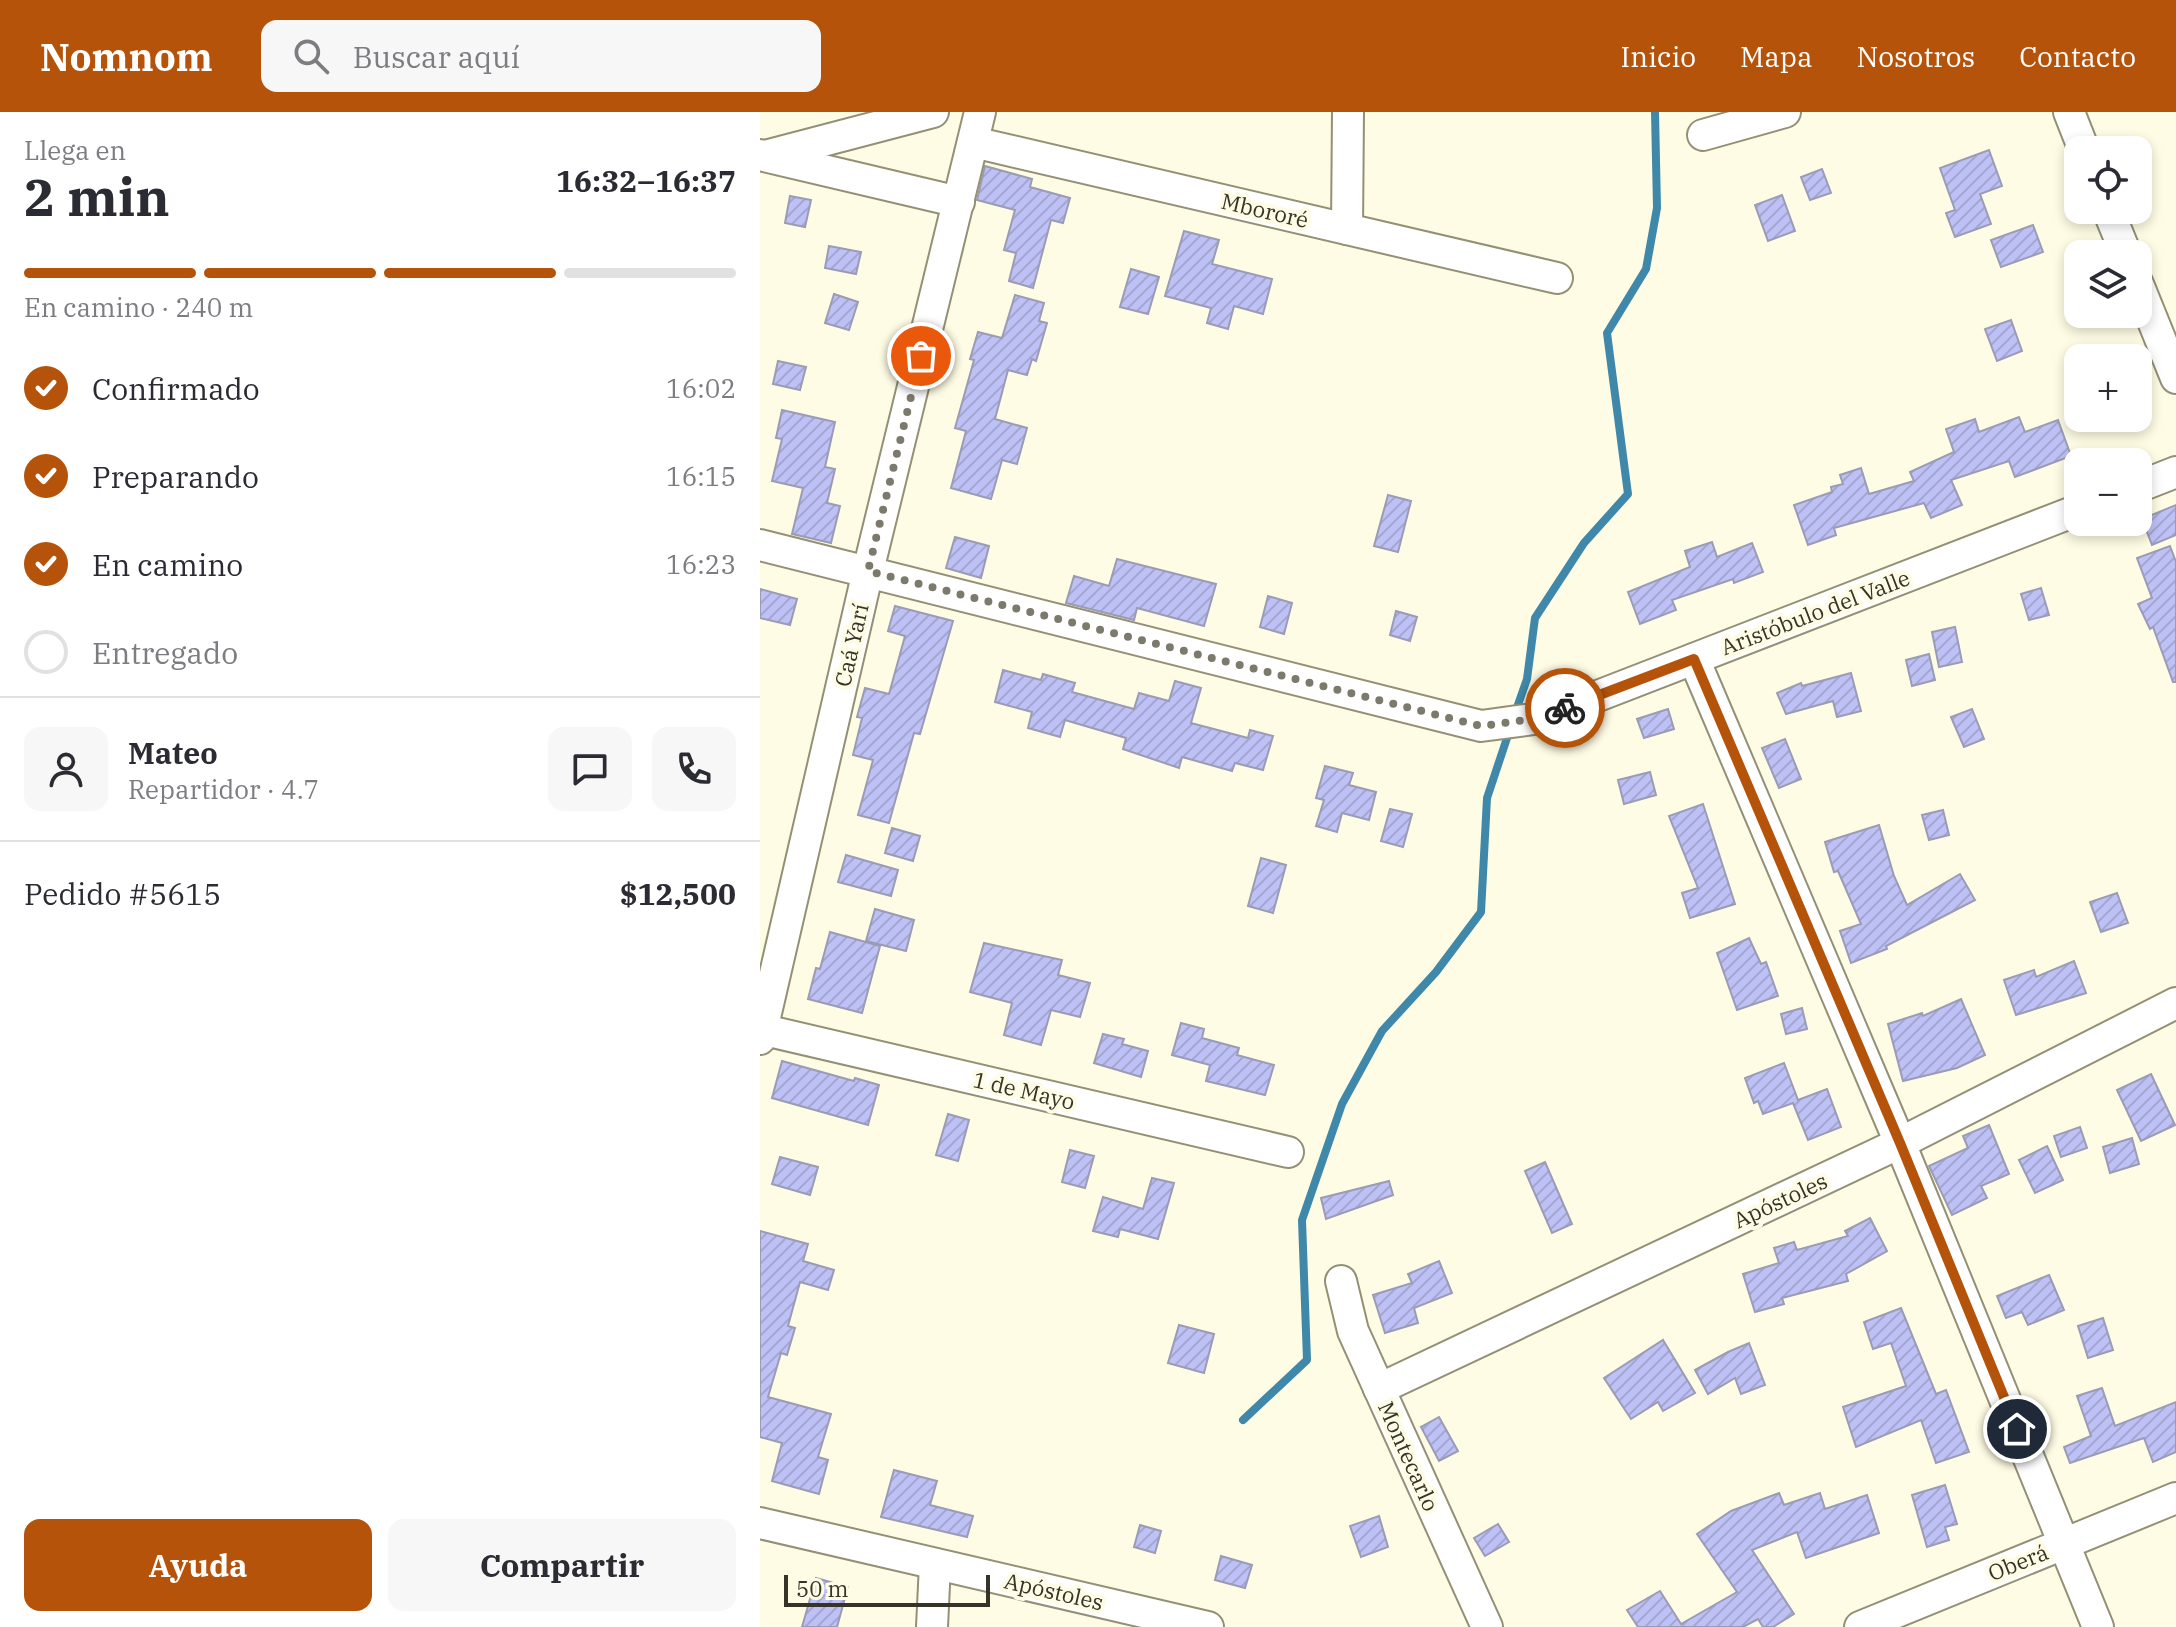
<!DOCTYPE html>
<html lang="es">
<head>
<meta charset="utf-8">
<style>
  :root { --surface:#fff; --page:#f7f7f7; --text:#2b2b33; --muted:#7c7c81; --line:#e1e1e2; --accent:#b45309 }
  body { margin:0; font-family:"IBM Plex Serif",serif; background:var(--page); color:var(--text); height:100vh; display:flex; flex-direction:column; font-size:30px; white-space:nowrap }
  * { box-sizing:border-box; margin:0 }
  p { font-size:26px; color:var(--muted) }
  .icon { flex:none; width:44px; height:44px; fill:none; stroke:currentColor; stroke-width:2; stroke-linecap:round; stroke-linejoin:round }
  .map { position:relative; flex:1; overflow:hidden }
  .details { display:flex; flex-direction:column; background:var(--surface); width:760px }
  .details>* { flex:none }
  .controls { position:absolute; left:1304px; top:24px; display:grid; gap:16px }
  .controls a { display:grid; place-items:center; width:88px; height:88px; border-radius:16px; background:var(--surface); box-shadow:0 4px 12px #0003; font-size:40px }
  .scale { position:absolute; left:24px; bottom:20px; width:206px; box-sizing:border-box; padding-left:8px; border:4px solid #363429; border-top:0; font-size:22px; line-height:28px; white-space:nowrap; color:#363429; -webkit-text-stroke:6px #fffce5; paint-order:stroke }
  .pin { position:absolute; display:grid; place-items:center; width:68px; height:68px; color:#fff; margin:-34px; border:4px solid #fff; border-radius:50%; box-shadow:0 2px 8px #0007 }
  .courier { position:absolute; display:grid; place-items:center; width:80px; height:80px; margin:-40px; border:6px solid #b45309; border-radius:50%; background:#fff; color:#222; box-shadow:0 2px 10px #0007 }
  .headline em { font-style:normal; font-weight:700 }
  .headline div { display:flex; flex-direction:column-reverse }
  .headline { display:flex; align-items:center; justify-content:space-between; height:136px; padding:0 24px }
  h1 { font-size:52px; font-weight:700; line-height:60px }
  .bar { display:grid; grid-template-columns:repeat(4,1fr); gap:12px 8px; align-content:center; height:96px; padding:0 24px }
  .bar i { height:10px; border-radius:6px; background:var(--line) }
  .bar .on { background:var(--accent) }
  .bar p { grid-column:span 4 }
  .line { display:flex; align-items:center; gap:20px; padding:0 24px; border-top:2px solid var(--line) }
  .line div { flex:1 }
  .round { display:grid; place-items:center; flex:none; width:84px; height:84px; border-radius:16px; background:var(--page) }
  ol { padding:0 24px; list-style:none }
  li { display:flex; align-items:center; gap:24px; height:88px }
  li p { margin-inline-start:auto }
  li .icon { padding:8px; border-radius:50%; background:var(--accent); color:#fff; stroke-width:4 }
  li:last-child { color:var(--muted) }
  li i { width:44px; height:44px; border:4px solid var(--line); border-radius:50% }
  .action { display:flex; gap:16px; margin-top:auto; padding:16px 24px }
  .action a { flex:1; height:92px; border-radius:16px; background:var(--accent); color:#fff; font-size:32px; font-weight:700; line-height:92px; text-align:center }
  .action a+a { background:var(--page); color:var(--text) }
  header { display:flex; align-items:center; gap:48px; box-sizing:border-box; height:112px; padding:0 40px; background:var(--accent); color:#fff }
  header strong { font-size:38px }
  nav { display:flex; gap:44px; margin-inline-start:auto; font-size:28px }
  .search { width:560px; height:72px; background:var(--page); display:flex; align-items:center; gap:20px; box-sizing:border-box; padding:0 28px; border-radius:16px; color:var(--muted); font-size:30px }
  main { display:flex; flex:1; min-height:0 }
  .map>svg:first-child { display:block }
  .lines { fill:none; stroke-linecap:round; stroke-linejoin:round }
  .stream { stroke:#4088aa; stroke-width:8 }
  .building { fill:url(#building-hatch); stroke:#9a9bb5; stroke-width:2 }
  .minor-casing { stroke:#949076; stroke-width:34 }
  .minor { stroke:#fff; stroke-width:30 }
  .done { stroke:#7c7a6b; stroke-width:8; stroke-dasharray:0 14.4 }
  .route { stroke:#b45309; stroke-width:10 }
  .labels { text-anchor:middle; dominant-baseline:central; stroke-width:8; stroke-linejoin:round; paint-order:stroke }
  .street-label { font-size:22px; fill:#363429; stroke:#fffce5 }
</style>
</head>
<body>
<header>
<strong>Nomnom</strong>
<div class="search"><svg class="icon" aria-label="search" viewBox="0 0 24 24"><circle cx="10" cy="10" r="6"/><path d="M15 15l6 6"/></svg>Buscar aquí</div>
<nav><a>Inicio</a><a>Mapa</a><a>Nosotros</a><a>Contacto</a></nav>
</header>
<main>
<section class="details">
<div class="headline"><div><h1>2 min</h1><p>Llega en</p></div><em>16:32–16:37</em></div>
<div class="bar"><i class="on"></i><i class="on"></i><i class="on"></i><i></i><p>En camino · 240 m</p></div>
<ol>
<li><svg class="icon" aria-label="check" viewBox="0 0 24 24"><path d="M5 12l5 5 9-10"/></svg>Confirmado<p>16:02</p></li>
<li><svg class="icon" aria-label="check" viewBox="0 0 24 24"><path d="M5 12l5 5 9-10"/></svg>Preparando<p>16:15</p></li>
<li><svg class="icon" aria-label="check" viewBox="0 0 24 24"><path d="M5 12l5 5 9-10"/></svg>En camino<p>16:23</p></li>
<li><i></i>Entregado</li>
</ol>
<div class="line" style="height:144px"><a class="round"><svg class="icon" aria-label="person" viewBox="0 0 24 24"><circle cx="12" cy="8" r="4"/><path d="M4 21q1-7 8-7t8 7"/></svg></a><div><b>Mateo</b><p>Repartidor · 4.7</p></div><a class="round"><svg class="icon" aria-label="chat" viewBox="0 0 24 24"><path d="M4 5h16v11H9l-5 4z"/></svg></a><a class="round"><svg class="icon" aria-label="phone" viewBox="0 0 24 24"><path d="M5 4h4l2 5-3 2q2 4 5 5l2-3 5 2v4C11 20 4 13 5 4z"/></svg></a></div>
<div class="line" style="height:104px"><div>Pedido #5615</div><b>$12,500</b></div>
<div class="action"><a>Ayuda</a><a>Compartir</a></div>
</section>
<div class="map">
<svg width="1416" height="1515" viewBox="0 0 1416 1515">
  <defs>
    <pattern id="building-hatch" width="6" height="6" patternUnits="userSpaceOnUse" patternTransform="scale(2)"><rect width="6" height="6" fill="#bec1f5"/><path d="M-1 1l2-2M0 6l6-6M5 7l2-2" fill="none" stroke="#a4a6d2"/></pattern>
  </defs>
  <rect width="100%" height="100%" fill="#fffce5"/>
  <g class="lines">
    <g class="stream">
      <polyline points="754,604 767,567 775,506 824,431 868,382 847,221 886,157 897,96 895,0"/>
      <polyline points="483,1308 547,1248 542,1108 582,992 622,919 676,860 721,800 727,686 750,617"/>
    </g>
  </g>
  <g class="building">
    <polygon points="1229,38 1242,74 1220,82 1231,112 1195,125 1186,101 1195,98 1180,56"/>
    <polygon points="225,54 272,67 270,75 310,86 303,111 291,108 273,176 249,169 256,141 244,138 255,98 217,88"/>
    <polygon points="1062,57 1071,81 1050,88 1041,65"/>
    <polygon points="1022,83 1035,119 1008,129 995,93"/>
    <polygon points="30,84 51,88 45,115 25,111"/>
    <polygon points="1273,113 1283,140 1241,155 1231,128"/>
    <polygon points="424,119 459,128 452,152 512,167 503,202 474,194 468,217 447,211 451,196 405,184"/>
    <polygon points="69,134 101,140 96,162 65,156"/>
    <polygon points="371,157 399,165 388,202 360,195"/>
    <polygon points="74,182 98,190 89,218 65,211"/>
    <polygon points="255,183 284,191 279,209 287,211 276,249 272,247 267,263 248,258 235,307 267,316 257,352 242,348 231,387 191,376 206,319 195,316 214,248 210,247 218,220 242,226"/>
    <polygon points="1251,208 1262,239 1237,249 1225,217"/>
    <polygon points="18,249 46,255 40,278 13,272"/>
    <polygon points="22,298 75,310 65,355 75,357 67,391 80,394 71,431 32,422 43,376 12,369 22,327 16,326"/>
    <polygon points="1259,305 1265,320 1298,308 1311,344 1255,365 1249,349 1191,368 1202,393 1171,406 1164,391 1074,416 1076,423 1048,433 1034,393 1072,380 1071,375 1083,372 1080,363 1101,356 1109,382 1154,369 1150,360 1194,340 1186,317 1215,307 1219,320"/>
    <polygon points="628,383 651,389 638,440 614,434"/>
    <polygon points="1416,393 1416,423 1392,433 1382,407"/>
    <polygon points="195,425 229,434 221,466 186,456"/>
    <polygon points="952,430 957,445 992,431 1003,460 974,471 973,467 912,488 916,498 880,512 868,480 930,455 925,439"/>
    <polygon points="1410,434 1416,450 1416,570 1413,570 1393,515 1390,517 1378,492 1392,486 1377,446"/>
    <polygon points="357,447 456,472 444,514 377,496 374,508 306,491 314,464 349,474"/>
    <polygon points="1281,476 1289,503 1269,508 1261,482"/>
    <polygon points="0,477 37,487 30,513 0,506"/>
    <polygon points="508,484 532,491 524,522 500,515"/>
    <polygon points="135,494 193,509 160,622 154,621 129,711 98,703 113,648 93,643 102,606 97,605 105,576 129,582 145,524 128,519"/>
    <polygon points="636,499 657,505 650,529 630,523"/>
    <polygon points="1195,515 1202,550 1179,555 1172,520"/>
    <polygon points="1169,542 1175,568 1152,574 1146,548"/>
    <polygon points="243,558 281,568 283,562 315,571 312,580 374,597 379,581 409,589 415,569 441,576 431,611 488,626 490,618 513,624 503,658 475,651 472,659 422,645 419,656 363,637 366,626 305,608 300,625 268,616 272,600 235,590"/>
    <polygon points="1091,561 1101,599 1077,605 1073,589 1026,602 1017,581 1041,571 1042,574"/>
    <polygon points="908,597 914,617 884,626 877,607"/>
    <polygon points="1212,597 1224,627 1204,635 1191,605"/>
    <polygon points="1025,627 1041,667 1019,676 1002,636"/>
    <polygon points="565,654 593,661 589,673 616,680 609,708 582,701 577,720 556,714 564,688 556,686"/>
    <polygon points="890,660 896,683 864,692 858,668"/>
    <polygon points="943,692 975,792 930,806 922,781 938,776 909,704"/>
    <polygon points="630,697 652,702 643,735 621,729"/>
    <polygon points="1183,698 1189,723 1169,728 1162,703"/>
    <polygon points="1119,713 1134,764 1147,793 1200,762 1215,788 1126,834 1127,837 1091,851 1080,819 1101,812 1078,759 1074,760 1065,730"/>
    <polygon points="132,716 160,724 153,749 125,741"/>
    <polygon points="86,743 138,758 131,784 78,770"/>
    <polygon points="501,746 526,753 513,801 488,794"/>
    <polygon points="1357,781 1368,811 1341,820 1330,790"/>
    <polygon points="115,797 154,808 146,839 106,829"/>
    <polygon points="70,820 120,834 102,901 48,887 56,856 60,857"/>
    <polygon points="989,826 1001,852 1006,850 1018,884 977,898 957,841"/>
    <polygon points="224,831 302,848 298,863 330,871 320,905 291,898 281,933 244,923 252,891 210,880"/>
    <polygon points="1314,849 1326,881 1256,903 1244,868 1274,858 1276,865"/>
    <polygon points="1201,887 1225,943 1197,956 1143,969 1128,912 1162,901 1163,904"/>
    <polygon points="1042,896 1047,917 1026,922 1021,902"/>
    <polygon points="421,911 444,917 442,926 479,936 477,943 514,953 505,983 446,969 450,953 412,943"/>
    <polygon points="343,922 364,927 362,932 388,939 381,965 334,951"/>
    <polygon points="22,949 94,969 95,966 119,973 108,1013 12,986"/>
    <polygon points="1024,951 1038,988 1067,977 1081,1015 1048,1028 1033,991 1003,1002 998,989 994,991 985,966"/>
    <polygon points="1391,962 1415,1013 1381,1029 1357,978"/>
    <polygon points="188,1002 209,1008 198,1049 176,1043"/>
    <polygon points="1229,1013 1249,1062 1221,1074 1227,1086 1192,1103 1169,1054 1208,1036 1203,1024"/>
    <polygon points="1320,1015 1327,1036 1301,1045 1294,1024"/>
    <polygon points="1372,1026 1379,1052 1350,1061 1343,1035"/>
    <polygon points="1287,1034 1303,1068 1275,1081 1259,1048"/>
    <polygon points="310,1038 334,1044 325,1076 302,1070"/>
    <polygon points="20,1045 58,1055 50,1083 12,1072"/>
    <polygon points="785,1050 812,1112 792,1121 765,1059"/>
    <polygon points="392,1066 414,1071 398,1127 360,1117 358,1125 333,1119 343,1085 383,1097"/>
    <polygon points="629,1069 633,1083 566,1107 561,1086"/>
    <polygon points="1110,1106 1127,1139 1086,1162 1088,1169 1022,1186 1024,1192 995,1200 983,1162 1019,1151 1014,1136 1034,1130 1037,1138 1088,1124 1085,1119"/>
    <polygon points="0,1119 48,1132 43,1149 74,1158 68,1178 40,1170 28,1214 35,1216 27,1243 21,1241 8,1285 71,1302 58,1345 68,1348 59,1382 12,1369 22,1331 0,1325"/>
    <polygon points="679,1149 692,1181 654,1196 658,1211 625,1221 613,1183 652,1171 648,1162"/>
    <polygon points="1289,1163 1304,1198 1268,1213 1262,1200 1246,1206 1237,1184"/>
    <polygon points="1141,1196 1176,1282 1186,1278 1209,1340 1176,1351 1161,1308 1096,1335 1083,1295 1146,1274 1131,1231 1113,1237 1104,1210"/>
    <polygon points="1343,1206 1353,1238 1328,1246 1318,1214"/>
    <polygon points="419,1213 454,1222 444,1261 408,1251"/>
    <polygon points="903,1228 935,1281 903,1299 898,1290 871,1307 844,1266"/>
    <polygon points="989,1231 1005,1273 981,1282 975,1266 948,1282 935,1258 968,1240"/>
    <polygon points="1342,1276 1355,1314 1416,1290 1416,1340 1393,1350 1384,1326 1310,1351 1304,1335 1331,1324 1317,1284"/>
    <polygon points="679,1305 698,1339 679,1349 661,1315"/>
    <polygon points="134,1358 177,1369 170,1393 213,1404 207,1425 121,1405"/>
    <polygon points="1185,1373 1197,1412 1185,1415 1189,1428 1167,1435 1152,1383"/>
    <polygon points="1019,1381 1024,1393 1060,1381 1065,1397 1107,1383 1119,1421 1046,1446 1037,1420 992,1438 1034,1502 1013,1515 1003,1515 998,1507 983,1515 878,1515 867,1498 900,1479 921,1512 977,1480 937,1422 971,1399"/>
    <polygon points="619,1404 628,1435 601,1445 590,1414"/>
    <polygon points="738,1412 749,1430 725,1444 714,1426"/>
    <polygon points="380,1413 401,1419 395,1441 374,1435"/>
    <polygon points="461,1444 492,1453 485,1476 455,1468"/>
    <polygon points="56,1466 88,1475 77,1515 42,1515"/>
  </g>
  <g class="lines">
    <defs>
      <g id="minor">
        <polyline points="1309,0 1324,38"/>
        <polyline points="943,23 1025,0"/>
        <polyline points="213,30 797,166"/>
        <polyline points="0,43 199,90"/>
        <polyline points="9,43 173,0"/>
        <polyline points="1348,98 1366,142"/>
        <polyline points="587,117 588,0"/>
        <polyline points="1378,172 1416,266"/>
        <polyline points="1378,375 1416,360"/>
        <polyline points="0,433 721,614 781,606 1318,398"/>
        <polyline points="934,547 1140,1031 1338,1515"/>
        <polyline points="0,917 528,1040"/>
        <polyline points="0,927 108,459 220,0"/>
        <polyline points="581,1169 593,1219 727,1515"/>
        <polyline points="619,1277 1140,1031 1416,891"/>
        <polyline points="0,1411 448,1515"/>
        <polyline points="172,1515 175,1452"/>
        <polyline points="1100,1515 1416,1386"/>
      </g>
    </defs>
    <use href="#minor" class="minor-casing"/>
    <use href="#minor" class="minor"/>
  </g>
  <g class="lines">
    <polyline class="done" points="161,244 108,459 721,614 781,606 805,596"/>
    <polyline class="route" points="805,596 934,547 1140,1031 1257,1317"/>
  </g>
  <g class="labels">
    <g class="street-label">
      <text transform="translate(505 98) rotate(13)">Mbororé</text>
      <text transform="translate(1055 500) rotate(-21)">Aristóbulo del Valle</text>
      <text transform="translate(91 533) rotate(-77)">Caá Yarí</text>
      <text transform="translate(264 978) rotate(13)">1 de Mayo</text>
      <text transform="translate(1020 1088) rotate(-25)">Apóstoles</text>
      <text transform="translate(649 1344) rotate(66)">Montecarlo</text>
      <text transform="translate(1258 1450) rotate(-22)">Oberá</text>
      <text transform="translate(294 1479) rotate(13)">Apóstoles</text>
    </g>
  </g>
</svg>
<div class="controls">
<a><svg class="icon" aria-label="locate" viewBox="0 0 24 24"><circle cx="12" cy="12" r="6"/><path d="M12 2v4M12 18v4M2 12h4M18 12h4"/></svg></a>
<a><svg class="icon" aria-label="layers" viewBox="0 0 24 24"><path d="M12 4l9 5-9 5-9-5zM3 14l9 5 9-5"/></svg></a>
<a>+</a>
<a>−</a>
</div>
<div class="scale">50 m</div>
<div class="pin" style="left:161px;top:244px;background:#ea580c"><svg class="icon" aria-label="bag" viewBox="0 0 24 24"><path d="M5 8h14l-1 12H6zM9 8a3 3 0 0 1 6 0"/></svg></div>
<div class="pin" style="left:1257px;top:1317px;background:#1f2937"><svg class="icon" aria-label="home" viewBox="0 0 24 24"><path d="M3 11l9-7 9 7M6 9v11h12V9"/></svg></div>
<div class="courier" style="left:805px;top:596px"><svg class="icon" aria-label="bike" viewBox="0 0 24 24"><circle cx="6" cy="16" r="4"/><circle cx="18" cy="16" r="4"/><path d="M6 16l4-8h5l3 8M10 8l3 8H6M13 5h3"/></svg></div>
</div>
</main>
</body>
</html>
